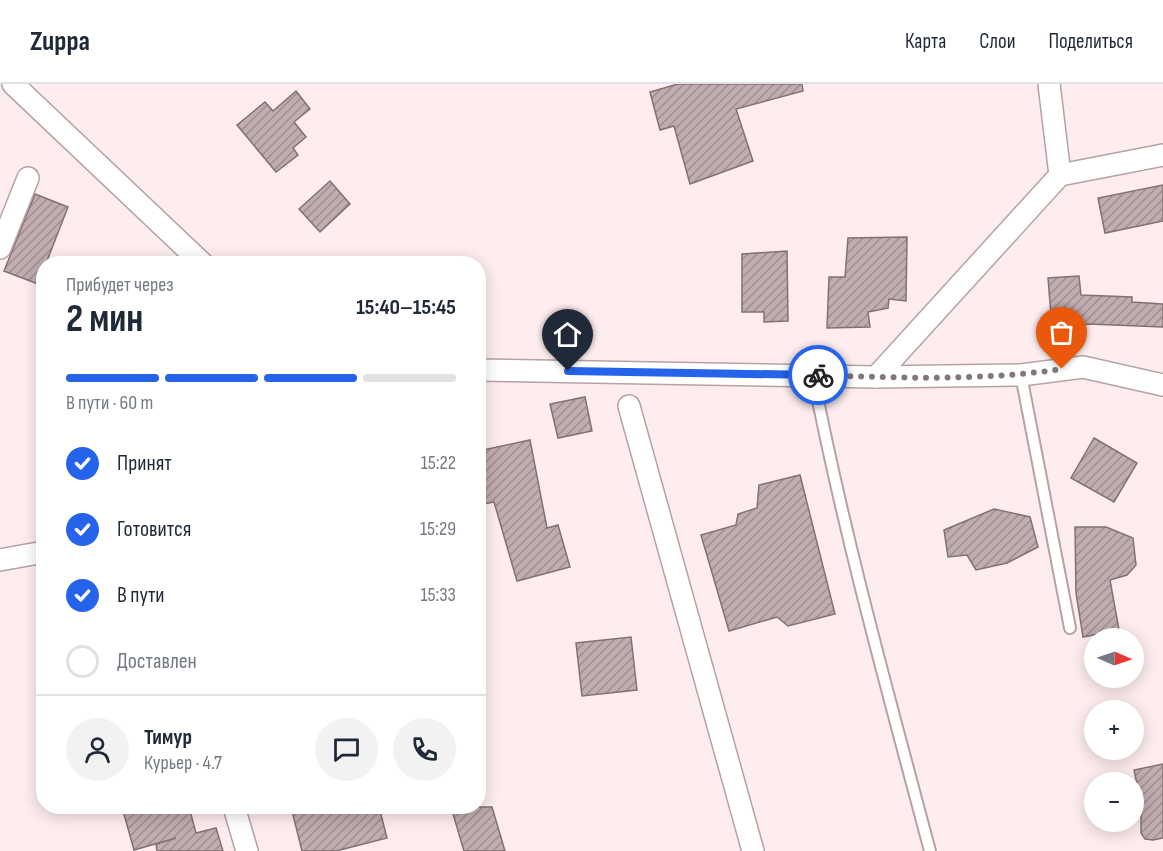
<!DOCTYPE html>
<html lang="ru">
<head>
<meta charset="utf-8">
<style>
  :root { --surface:#fff; --page:#f2f2f3; --text:#1f2937; --muted:#747a83; --line:#e0e1e3; --accent:#2563eb }
  body { margin:0; font-family:"Sofia Sans Condensed",sans-serif; background:var(--page); color:var(--text); height:100vh; display:flex; flex-direction:column; font-size:22px; white-space:nowrap }
  * { box-sizing:border-box; margin:0 }
  p { font-size:20px; color:var(--muted) }
  .icon { flex:none; width:33px; height:33px; fill:none; stroke:currentColor; stroke-width:2; stroke-linecap:round; stroke-linejoin:round }
  .map { position:relative; flex:1; overflow:hidden }
  .panel { position:absolute; left:36px; top:172px; width:450px; height:558px; display:flex; flex-direction:column; background:var(--surface); border-radius:24px; box-shadow:0 3px 15px #0003 }
  .panel>* { flex:none }
  .needle { width:39px; rotate:92deg }
  .fabs { position:absolute; left:1084px; top:544px; display:grid; gap:12px }
  .fabs a { display:grid; place-items:center; width:60px; height:60px; border-radius:50%; background:var(--surface); box-shadow:0 3px 15px #0003; font-size:30px }
  .pin { position:absolute; display:grid; place-items:center; width:51px; height:51px; color:#fff; margin:-62px -26px; border-radius:50% 50% 50% 0; rotate:-45deg; box-shadow:0 0 6px #0007 }
  .pin .icon { rotate:45deg }
  .courier { position:absolute; display:grid; place-items:center; width:60px; height:60px; margin:-30px; border:4px solid #2563eb; border-radius:50%; background:#fff; color:#222; box-shadow:0 2px 8px #0007 }
  .overview em { font-style:normal; font-weight:700 }
  .overview div { display:flex; flex-direction:column-reverse }
  .overview { display:flex; align-items:center; justify-content:space-between; height:102px; padding:0 30px }
  h1 { font-size:39px; font-weight:700; line-height:45px }
  .bar { display:grid; grid-template-columns:repeat(4,1fr); gap:9px 6px; align-content:center; height:72px; padding:0 30px }
  .bar i { height:8px; border-radius:4px; background:var(--line) }
  .bar .on { background:var(--accent) }
  .bar p { grid-column:span 4 }
  .line { display:flex; align-items:center; gap:15px; padding:0 30px; border-top:2px solid var(--line) }
  .line div { flex:1 }
  .round { display:grid; place-items:center; flex:none; width:63px; height:63px; border-radius:32px; background:var(--page) }
  ol { padding:0 30px; list-style:none }
  li { display:flex; align-items:center; gap:18px; height:66px }
  li p { margin-inline-start:auto }
  li .icon { padding:6px; border-radius:50%; background:var(--accent); color:#fff; stroke-width:4 }
  li:last-child { color:var(--muted) }
  li i { width:33px; height:33px; border:3px solid var(--line); border-radius:50% }
  header { display:flex; align-items:center; gap:36px; box-sizing:border-box; height:84px; padding:0 30px; background:var(--surface); border-bottom:2px solid var(--line) }
  header strong { font-size:28px }
  nav { display:flex; gap:33px; margin-inline-start:auto; font-size:21px }
  .map>svg:first-child { display:block }
  .building { fill:url(#building-hatch); stroke:#837172; stroke-width:1.5 }
  .lines { fill:none; stroke-linecap:round; stroke-linejoin:round }
  .lane-casing { stroke:#b6a2a4; stroke-width:14 }
  .street-casing { stroke:#b6a2a4; stroke-width:24 }
  .lane { stroke:#fff; stroke-width:10 }
  .street { stroke:#fff; stroke-width:21 }
  .done { stroke:#837879; stroke-width:6; stroke-dasharray:0 10.8 }
  .route { stroke:#2563eb; stroke-width:8 }
</style>
</head>
<body>
<header>
<strong>Zuppa</strong>
<nav><a>Карта</a><a>Слои</a><a>Поделиться</a></nav>
</header>
<div class="map">
<svg width="1163" height="767" viewBox="0 0 1163 767">
  <defs>
    <pattern id="building-hatch" width="6" height="6" patternUnits="userSpaceOnUse" patternTransform="scale(1.5)"><rect width="6" height="6" fill="#c1adaf"/><path d="M-1 1l2-2M0 6l6-6M5 7l2-2" fill="none" stroke="#9e8e8f"/></pattern>
  </defs>
  <rect width="100%" height="100%" fill="#feedee"/>
  <g class="building">
    <polygon points="678,0 802,0 803,7 736,25 753,77 690,100 674,42 660,46 650,8"/>
    <polygon points="296,7 310,25 294,38 306,53 293,64 298,71 276,88 237,41 265,18 273,27"/>
    <polygon points="330,97 350,120 320,148 299,125"/>
    <polygon points="1163,101 1163,137 1105,149 1098,114"/>
    <polygon points="35,110 68,123 38,200 4,187"/>
    <polygon points="907,153 906,217 889,215 888,224 868,228 870,243 827,244 829,193 845,193 848,154"/>
    <polygon points="787,167 788,237 764,238 764,228 742,228 742,170"/>
    <polygon points="1079,192 1081,211 1132,213 1132,218 1163,220 1163,243 1089,240 1052,244 1048,194"/>
    <polygon points="585,313 592,347 558,354 550,320"/>
    <polygon points="1094,354 1137,379 1114,418 1071,394"/>
    <polygon points="530,356 547,444 558,441 570,483 517,497 494,418 478,421 478,367"/>
    <polygon points="800,391 835,530 788,542 777,533 729,547 701,451 736,441 738,430 757,424 759,401"/>
    <polygon points="994,425 1030,433 1038,463 1007,479 976,486 967,471 948,473 944,446"/>
    <polygon points="1075,443 1106,443 1133,454 1136,481 1127,491 1110,496 1119,546 1083,553 1076,509"/>
    <polygon points="631,553 637,606 582,612 576,559"/>
    <polygon points="1163,680 1163,754 1153,756 1145,755 1141,749 1141,730 1134,721 1134,703 1137,700 1134,686"/>
    <polygon points="122,723 189,723 196,749 216,744 223,767 157,767 156,760 176,754 134,766"/>
    <polygon points="291,723 379,723 387,754 336,767 302,767"/>
    <polygon points="451,723 492,723 505,767 464,767"/>
  </g>
  <g class="lines">
    <defs>
      <g id="lane">
        <path d="M 813,291 C 844,451 888,609 930,767"/>
        <polyline points="1021,291 1070,544"/>
      </g>
      <g id="street">
        <polyline points="13,0 203,180"/>
        <polyline points="1060,91 1163,71"/>
        <polyline points="0,164 28,94"/>
        <polyline points="478,286 876,293 1021,291 1083,283 1163,301"/>
        <polyline points="876,293 1060,91 1049,0"/>
        <polyline points="629,322 753,767"/>
        <polyline points="0,476 44,468"/>
        <polyline points="234,723 247,767"/>
      </g>
    </defs>
    <use href="#lane" class="lane-casing"/>
    <use href="#street" class="street-casing"/>
    <use href="#lane" class="lane"/>
    <use href="#street" class="street"/>
  </g>
  <g class="lines">
    <path class="done" d="M 818,291 C 899,294 982,297 1062,285"/>
    <polyline class="route" points="568,287 818,291"/>
  </g>
</svg>
<div class="fabs">
<a><svg class="needle" viewBox="-14 -14 28 28"><path d="M0-13l5 13h-10z" fill="#e53935"/><path d="M0 13l5-13h-10z" fill="#747a83"/></svg></a>
<a>+</a>
<a>−</a>
</div>
<div class="pin" style="left:1062px;top:285px;background:#ea580c"><svg class="icon" aria-label="bag" viewBox="0 0 24 24"><path d="M5 8h14l-1 12H6zM9 8a3 3 0 0 1 6 0"/></svg></div>
<div class="pin" style="left:568px;top:287px;background:#1f2937"><svg class="icon" aria-label="home" viewBox="0 0 24 24"><path d="M3 11l9-7 9 7M6 9v11h12V9"/></svg></div>
<div class="courier" style="left:818px;top:291px"><svg class="icon" aria-label="bike" viewBox="0 0 24 24"><circle cx="6" cy="16" r="4"/><circle cx="18" cy="16" r="4"/><path d="M6 16l4-8h5l3 8M10 8l3 8H6M13 5h3"/></svg></div>
<section class="panel">
<div class="overview"><div><h1>2 мин</h1><p>Прибудет через</p></div><em>15:40–15:45</em></div>
<div class="bar"><i class="on"></i><i class="on"></i><i class="on"></i><i></i><p>В пути · 60 m</p></div>
<ol>
<li><svg class="icon" aria-label="check" viewBox="0 0 24 24"><path d="M5 12l5 5 9-10"/></svg>Принят<p>15:22</p></li>
<li><svg class="icon" aria-label="check" viewBox="0 0 24 24"><path d="M5 12l5 5 9-10"/></svg>Готовится<p>15:29</p></li>
<li><svg class="icon" aria-label="check" viewBox="0 0 24 24"><path d="M5 12l5 5 9-10"/></svg>В пути<p>15:33</p></li>
<li><i></i>Доставлен</li>
</ol>
<div class="line" style="height:108px"><a class="round"><svg class="icon" aria-label="person" viewBox="0 0 24 24"><circle cx="12" cy="8" r="4"/><path d="M4 21q1-7 8-7t8 7"/></svg></a><div><b>Тимур</b><p>Курьер · 4.7</p></div><a class="round"><svg class="icon" aria-label="chat" viewBox="0 0 24 24"><path d="M4 5h16v11H9l-5 4z"/></svg></a><a class="round"><svg class="icon" aria-label="phone" viewBox="0 0 24 24"><path d="M5 4h4l2 5-3 2q2 4 5 5l2-3 5 2v4C11 20 4 13 5 4z"/></svg></a></div>
</section>
</div>
</body>
</html>
